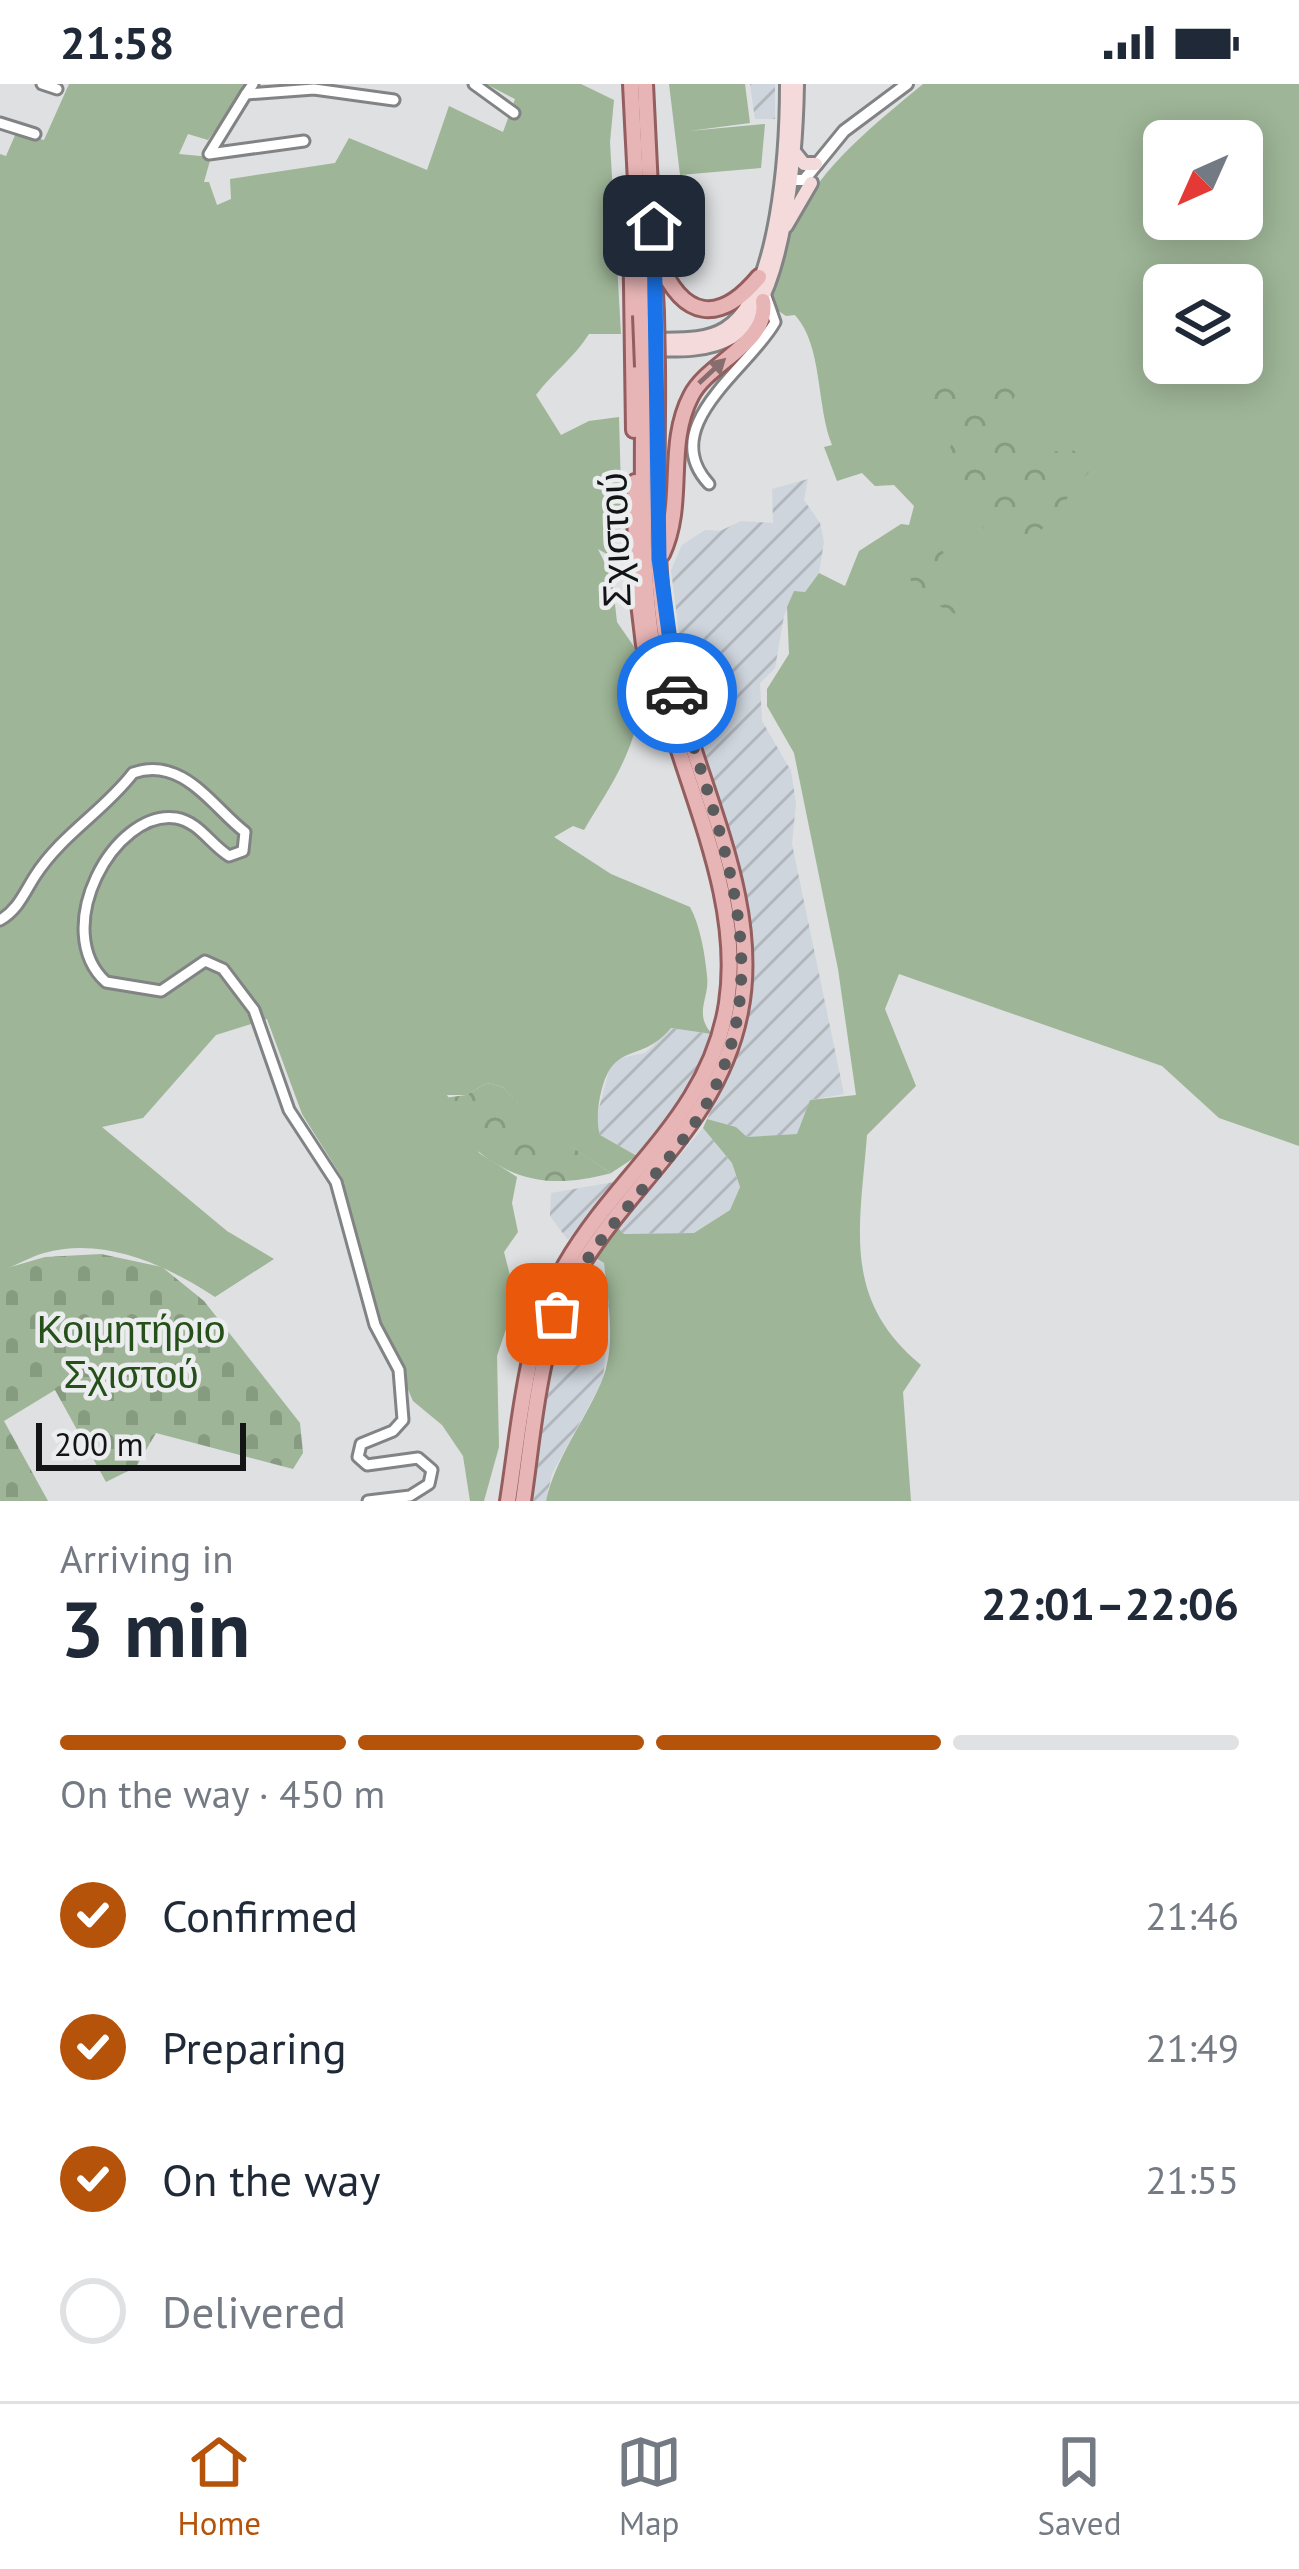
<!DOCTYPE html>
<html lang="en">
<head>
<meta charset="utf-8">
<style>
  :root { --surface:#fff; --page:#f2f2f3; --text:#1f2937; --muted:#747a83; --line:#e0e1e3; --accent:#b45309 }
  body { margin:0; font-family:"PT Sans",sans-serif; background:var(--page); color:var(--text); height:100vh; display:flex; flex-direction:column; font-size:45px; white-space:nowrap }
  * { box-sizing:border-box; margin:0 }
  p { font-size:39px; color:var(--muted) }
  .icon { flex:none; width:66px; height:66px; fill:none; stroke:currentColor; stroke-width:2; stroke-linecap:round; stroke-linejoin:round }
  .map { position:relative; height:1417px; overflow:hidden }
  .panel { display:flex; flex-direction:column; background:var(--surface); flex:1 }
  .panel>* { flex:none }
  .needle { width:78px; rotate:225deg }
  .buttons { position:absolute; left:1143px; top:36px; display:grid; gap:24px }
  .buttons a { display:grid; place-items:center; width:120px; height:120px; border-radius:18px; background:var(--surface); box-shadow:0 6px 30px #0003; font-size:60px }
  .scale { position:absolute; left:36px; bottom:30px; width:210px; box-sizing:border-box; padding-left:12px; border:6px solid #131415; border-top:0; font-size:33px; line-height:42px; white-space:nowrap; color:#131415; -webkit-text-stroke:9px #ebedef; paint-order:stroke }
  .pin { position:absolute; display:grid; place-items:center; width:102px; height:102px; color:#fff; margin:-51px; border-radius:24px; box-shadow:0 6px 18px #0006 }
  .courier { position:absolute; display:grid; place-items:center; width:120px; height:120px; margin:-60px; border:9px solid #1a73e8; border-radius:50%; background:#fff; color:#222; box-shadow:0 3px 15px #0007 }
  .headline em { font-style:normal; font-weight:800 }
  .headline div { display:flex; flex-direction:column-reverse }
  .headline { display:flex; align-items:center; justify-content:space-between; height:204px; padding:0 60px }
  h1 { font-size:78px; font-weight:800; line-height:90px }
  .bar { display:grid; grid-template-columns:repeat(4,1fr); gap:18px 12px; align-content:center; height:144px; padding:0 60px }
  .bar i { height:15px; border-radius:9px; background:var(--line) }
  .bar .current { background:var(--accent) }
  .bar p { grid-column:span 4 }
  ol { padding:0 60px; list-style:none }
  li { display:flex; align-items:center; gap:36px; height:132px }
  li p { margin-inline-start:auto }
  li .icon { padding:12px; border-radius:50%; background:var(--accent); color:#fff; stroke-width:4 }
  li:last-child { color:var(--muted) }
  li i { width:66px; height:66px; border:6px solid var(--line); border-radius:50% }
  .status { display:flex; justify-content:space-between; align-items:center; height:84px; padding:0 60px; background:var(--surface); direction:ltr }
  .status svg { height:33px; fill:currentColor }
  .dock { display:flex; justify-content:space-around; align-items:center; height:168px; border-top:3px solid var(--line); background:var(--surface); font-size:33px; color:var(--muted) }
  .dock a { display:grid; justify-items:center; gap:6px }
  .dock .current { color:var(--accent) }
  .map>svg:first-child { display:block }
  .industrial { fill:url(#industrial-furrows) }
  .grass { fill:#9eb597; fill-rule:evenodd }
  .forest { fill:url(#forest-crowns) }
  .cemetery { fill:url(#cemetery-stones) }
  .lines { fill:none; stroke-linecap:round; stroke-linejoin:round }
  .minor-casing { stroke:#828385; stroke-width:15 }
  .tertiary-casing { stroke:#828385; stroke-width:16 }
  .secondary-casing { stroke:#828385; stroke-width:18 }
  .primary-casing { stroke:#945d5e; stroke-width:20 }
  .minor { stroke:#fff; stroke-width:9 }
  .tertiary { stroke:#fff; stroke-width:10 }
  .secondary { stroke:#f4dada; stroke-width:12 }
  .primary { stroke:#e8b5b6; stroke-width:14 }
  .primary-bridge-casing { stroke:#945d5e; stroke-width:20; stroke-linecap:butt }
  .primary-bridge { stroke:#e8b5b6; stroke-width:14 }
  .oneway { fill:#886d6e }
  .done { stroke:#5a5b5d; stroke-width:12; stroke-dasharray:0 21.6 }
  .route { stroke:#1a73e8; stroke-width:15 }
  .labels { text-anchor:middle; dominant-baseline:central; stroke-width:9; stroke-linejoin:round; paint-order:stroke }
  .street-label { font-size:39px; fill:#131415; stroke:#ebedef }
  .park-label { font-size:39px; fill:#265019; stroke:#ebedef }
</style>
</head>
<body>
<div class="status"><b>21:58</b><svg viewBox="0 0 49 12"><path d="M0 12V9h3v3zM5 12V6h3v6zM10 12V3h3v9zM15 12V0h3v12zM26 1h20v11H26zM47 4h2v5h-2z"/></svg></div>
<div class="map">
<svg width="1299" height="1417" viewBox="0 0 1299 1417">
  <defs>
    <pattern id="industrial-furrows" width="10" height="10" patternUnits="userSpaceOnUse" patternTransform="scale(3)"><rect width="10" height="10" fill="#cfd5dd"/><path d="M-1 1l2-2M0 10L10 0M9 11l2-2" fill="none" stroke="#b1b6bd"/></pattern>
    <pattern id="forest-crowns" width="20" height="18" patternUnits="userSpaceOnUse" patternTransform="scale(3)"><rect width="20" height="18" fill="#9eb597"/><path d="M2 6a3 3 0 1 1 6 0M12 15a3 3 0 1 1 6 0" fill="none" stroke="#879b81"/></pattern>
    <pattern id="cemetery-stones" width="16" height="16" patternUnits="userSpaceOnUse" patternTransform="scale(3)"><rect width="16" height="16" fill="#9eb597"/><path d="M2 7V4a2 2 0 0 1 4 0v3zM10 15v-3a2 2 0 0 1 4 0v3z" fill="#879b81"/></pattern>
  </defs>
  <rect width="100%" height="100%" fill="#dee0e2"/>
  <g class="industrial">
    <polygon points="750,0 775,0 775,35 755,35"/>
    <polygon points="808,395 804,416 820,439 824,458 819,489 805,508 794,507 784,532 775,584 760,599 762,637 791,687 796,719 792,760 844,1010 810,1016 798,1050 747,1053 736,1043 707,1035 737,967 755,879 740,790 686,604 671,486 682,461 705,446 720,447 741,437 773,439 772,405"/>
    <polygon points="671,944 712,950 683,1014 637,1072 600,1051 595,1039 610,983 620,974 645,969"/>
    <polygon points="703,1044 732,1079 740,1103 730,1126 694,1149 624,1150 618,1144"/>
    <polygon points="614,1098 568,1156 550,1132 551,1109"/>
    <polygon points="594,1173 604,1179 609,1225 603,1296 552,1390 546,1417 533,1417 551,1271 574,1202"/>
  </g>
  <g class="grass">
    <path d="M 69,0 L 249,0 L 208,56 L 188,50 L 179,70 L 211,73 L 204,98 L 209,98 L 217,121 L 231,115 L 230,95 L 335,79 L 349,54 L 427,86 L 449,22 L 503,48 L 515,15 L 486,0 L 581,0 L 614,16 L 610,58 L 621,250 L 589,250 C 574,274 553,288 536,311 L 561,351 L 589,337 L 619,333 L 622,442 L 610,472 L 598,465 L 612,494 L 617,538 L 639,570 L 652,621 L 639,623 C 635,669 607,707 584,746 L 573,742 L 554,753 L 611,790 L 690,823 C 700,841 705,870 707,892 C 710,914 693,929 712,950 L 671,944 C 648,971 631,964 615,979 C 601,991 594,1034 600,1051 L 637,1072 L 611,1089 L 534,1039 L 503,1003 L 487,999 L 466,1011 L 447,1011 L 479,1069 L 517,1093 L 512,1119 L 518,1148 L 504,1168 L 516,1215 L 497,1272 L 499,1363 L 484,1417 L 470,1417 L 463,1372 L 442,1341 L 413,1317 L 382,1246 L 341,1092 L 302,1030 L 267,935 L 216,951 L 143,1034 L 102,1043 L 227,1147 L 274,1175 L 215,1213 C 166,1181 104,1152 44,1169 C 29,1173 14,1183 0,1187 L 0,70 L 6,72 L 16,49 L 44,56 Z"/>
    <polygon points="669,0 745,0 750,39 689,47 765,40 761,84 680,91"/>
    <path d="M 923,0 L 1299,0 L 1299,1062 L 1219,1034 L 1162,982 L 899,890 L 885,925 L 916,1002 L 867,1051 C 860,1143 841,1215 921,1281 L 903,1308 L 911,1417 L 546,1417 C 556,1373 583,1340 601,1299 C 617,1263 608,1218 604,1179 L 594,1173 L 618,1144 L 624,1150 L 694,1149 L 730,1126 L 740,1103 L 732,1079 L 703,1044 L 707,1035 L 736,1043 L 747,1053 L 797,1050 L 810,1016 L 856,1011 L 838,885 L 794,669 L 767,622 L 767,605 L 789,570 L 787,523 L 794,507 L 805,508 L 819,489 L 845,502 L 859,467 L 901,440 L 909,441 L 914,422 L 894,401 L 875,402 L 862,389 L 837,397 L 824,363 L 832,361 C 816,321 823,262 795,231 L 786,232 L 771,222 C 778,195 782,164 794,139 C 822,81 875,40 923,0 ZM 1164,57 L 1242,57 L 1242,135 L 1164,135 ZM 1164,201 L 1242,201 L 1242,279 L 1164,279 Z"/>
  </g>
  <g class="forest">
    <polygon points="989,292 1022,296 1008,327 1015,346 1039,369 1069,366 1102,372 1033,456 1003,463 983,444 972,418 954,410 946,372 955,353 949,335 923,322 898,296 918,294 971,310"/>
    <path d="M 941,458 C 946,487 960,507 965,535 L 914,509 L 909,489 L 920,460 Z"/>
    <path d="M 487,999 L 503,1003 L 535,1039 L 611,1089 C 525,1113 483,1082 429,1016 L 466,1011 Z"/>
  </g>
  <polygon class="cemetery" points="101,1170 162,1183 204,1217 300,1339 303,1369 293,1385 156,1349 136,1383 106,1398 55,1306 4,1337 48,1417 0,1417 0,1186 45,1173"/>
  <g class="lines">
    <defs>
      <g id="minor">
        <polyline points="42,0 57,5"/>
        <polyline points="253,0 246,10 314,5 394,16"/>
        <polyline points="474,0 514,29"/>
        <polyline points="246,10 209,70 304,57"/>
        <polyline points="0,39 35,50"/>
        <path d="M 709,400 C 655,342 750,284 775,238 L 766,212"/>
        <path d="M 0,836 C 18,826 24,809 35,792 C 62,750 104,727 133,689 C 183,671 214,725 245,748 L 243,767 L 229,772 C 210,760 199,738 176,734 C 114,725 49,846 106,898 L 161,907 L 205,877 L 223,885 L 254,926 L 289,1026 L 336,1098 L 375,1241 L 399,1286 L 403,1336 L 393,1347 L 361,1360 L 358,1373 L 367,1381 L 418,1374 L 432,1386 L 429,1400 L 410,1412 L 368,1417"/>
      </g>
      <polyline id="tertiary" points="793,96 804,96 844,47 907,0"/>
      <g id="secondary">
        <polyline points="796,70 804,80 816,80"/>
        <polyline points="786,142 811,99"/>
        <path d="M 652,256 C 676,255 704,258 725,245 C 780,212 787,59 787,0"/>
        <path d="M 633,265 C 665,265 704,270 732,253 C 787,219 796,60 797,0"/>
      </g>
      <g id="primary">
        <polyline points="631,0 637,118"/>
        <polyline points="645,0 656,229"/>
        <polyline points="640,152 641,231"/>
        <path d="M 659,177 C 683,235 719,241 759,193"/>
        <polyline points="634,346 631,131 637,111"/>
        <polyline points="635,398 636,494 644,561"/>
        <path d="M 662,470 C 686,419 665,362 691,312 C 708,278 770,259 763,217"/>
        <path d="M 508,1417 C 521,1336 524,1253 566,1180 C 619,1088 710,1031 727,919 C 744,805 678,693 656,583 C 638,485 644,382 643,283"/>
        <path d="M 523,1417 C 535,1336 538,1252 582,1180 C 637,1092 719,1036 740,928 C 763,812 693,695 671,583 C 651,485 658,382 657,283"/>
      </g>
    </defs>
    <use href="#minor" class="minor-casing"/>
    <use href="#tertiary" class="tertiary-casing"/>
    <use href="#secondary" class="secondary-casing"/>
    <use href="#primary" class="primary-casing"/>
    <use href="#minor" class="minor"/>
    <use href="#tertiary" class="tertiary"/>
    <use href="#secondary" class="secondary"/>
    <use href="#primary" class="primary"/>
    <defs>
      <g id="primary-bridge">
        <polyline points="656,229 657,283"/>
        <polyline points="641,231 643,283"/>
      </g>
    </defs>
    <use href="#primary-bridge" class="primary-bridge-casing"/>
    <use href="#primary-bridge" class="primary-bridge"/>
  </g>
  <defs><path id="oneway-solid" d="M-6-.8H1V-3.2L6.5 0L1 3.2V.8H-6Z" transform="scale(3)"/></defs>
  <use class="oneway" href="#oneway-solid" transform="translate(712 287) rotate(-43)"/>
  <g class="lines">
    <path class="done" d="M 557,1230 C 586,1161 641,1112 685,1053 C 792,908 722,762 677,609"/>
    <polyline class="route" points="654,142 659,474 677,609"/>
  </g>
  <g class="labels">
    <g class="street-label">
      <text transform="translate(614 456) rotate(-92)">Σχιστού</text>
    </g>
    <g class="park-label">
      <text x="131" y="1244">Κοιμητήριο<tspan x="131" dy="45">Σχιστού</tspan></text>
    </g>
  </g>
</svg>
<div class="buttons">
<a><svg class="needle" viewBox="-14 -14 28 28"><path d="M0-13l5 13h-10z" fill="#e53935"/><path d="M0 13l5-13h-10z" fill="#747a83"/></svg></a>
<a><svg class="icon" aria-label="layers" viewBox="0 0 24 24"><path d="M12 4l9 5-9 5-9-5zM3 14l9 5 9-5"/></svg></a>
</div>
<div class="scale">200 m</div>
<div class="pin" style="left:557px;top:1230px;background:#ea580c"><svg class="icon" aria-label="bag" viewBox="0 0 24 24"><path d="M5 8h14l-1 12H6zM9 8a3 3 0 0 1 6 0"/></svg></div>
<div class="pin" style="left:654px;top:142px;background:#1f2937"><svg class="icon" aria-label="home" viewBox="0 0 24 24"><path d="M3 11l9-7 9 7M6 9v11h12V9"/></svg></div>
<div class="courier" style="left:677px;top:609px"><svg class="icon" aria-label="car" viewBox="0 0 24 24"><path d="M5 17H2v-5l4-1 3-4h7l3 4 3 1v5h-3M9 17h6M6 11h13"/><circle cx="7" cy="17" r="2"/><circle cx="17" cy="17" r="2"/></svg></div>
</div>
<section class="panel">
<div class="headline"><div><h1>3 min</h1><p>Arriving in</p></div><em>22:01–22:06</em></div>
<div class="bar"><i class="current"></i><i class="current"></i><i class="current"></i><i></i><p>On the way · 450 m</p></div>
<ol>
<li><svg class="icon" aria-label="check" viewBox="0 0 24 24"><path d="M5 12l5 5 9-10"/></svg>Confirmed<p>21:46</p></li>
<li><svg class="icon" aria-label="check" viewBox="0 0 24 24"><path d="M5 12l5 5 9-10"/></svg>Preparing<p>21:49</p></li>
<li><svg class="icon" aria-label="check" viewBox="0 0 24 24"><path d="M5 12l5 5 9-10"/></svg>On the way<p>21:55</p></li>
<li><i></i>Delivered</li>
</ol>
</section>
<nav class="dock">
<a class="current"><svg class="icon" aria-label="home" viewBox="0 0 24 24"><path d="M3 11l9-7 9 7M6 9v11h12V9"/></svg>Home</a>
<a><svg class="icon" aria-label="map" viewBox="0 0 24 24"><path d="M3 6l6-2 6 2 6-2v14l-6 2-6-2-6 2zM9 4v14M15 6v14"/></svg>Map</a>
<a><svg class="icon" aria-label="saved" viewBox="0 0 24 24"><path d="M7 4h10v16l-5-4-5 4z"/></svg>Saved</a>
</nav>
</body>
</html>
